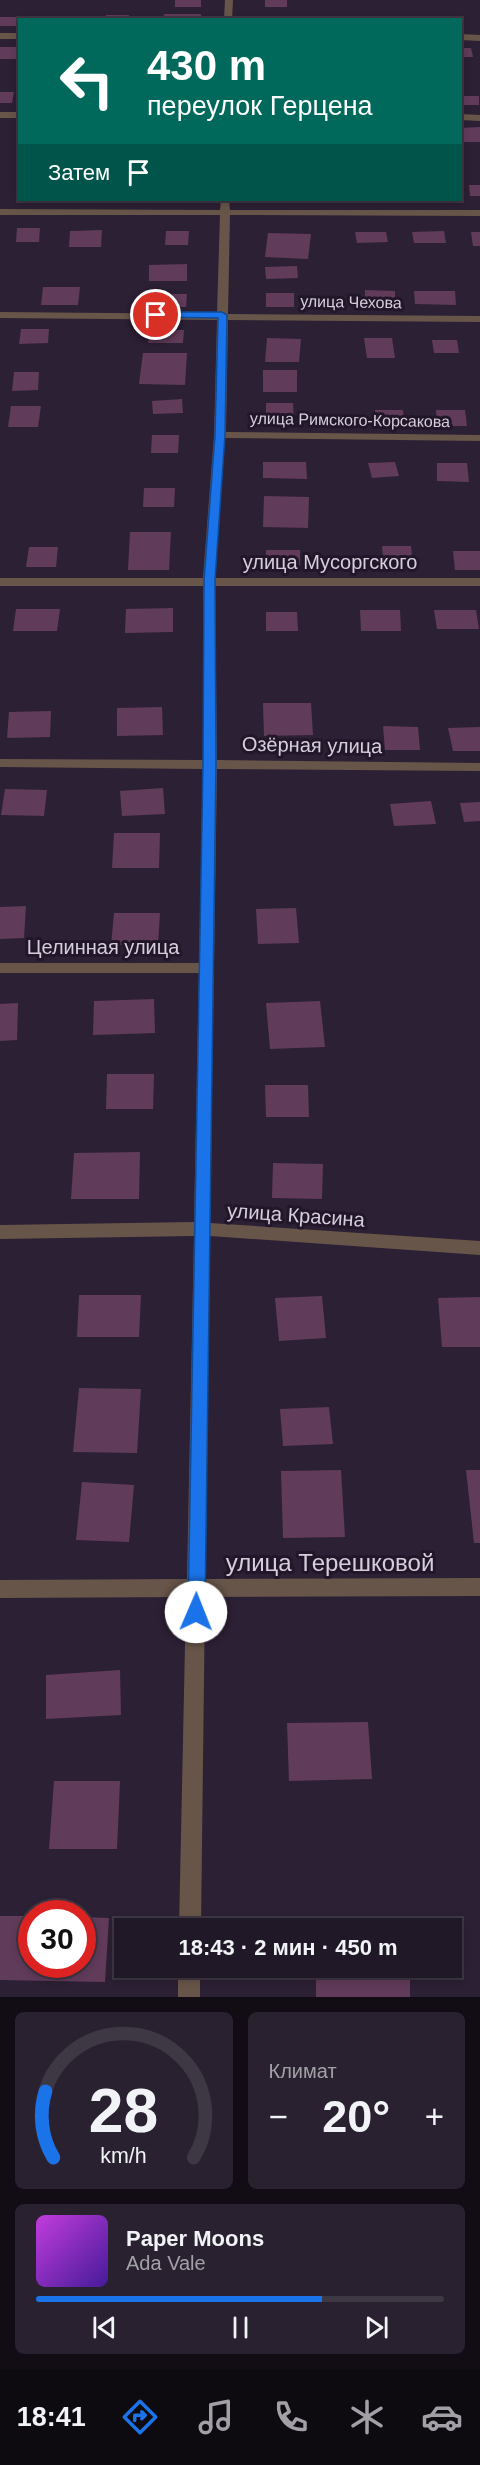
<!DOCTYPE html>
<html lang="ru">
<meta charset="utf-8">
<style>
body{margin:0;font-family:Helvetica,sans-serif;background:#29212f;color:#f1f3f6;height:100vh;display:flex;flex-direction:column;font-size:22px;white-space:nowrap}
*{box-sizing:border-box;margin:0}
p{font-size:20px;color:#a2a0a7}
.icon{flex:none;width:33px;height:33px;fill:none;stroke:currentColor;stroke-width:2;stroke-linecap:round;stroke-linejoin:round}
.map{position:relative;height:1997px;overflow:hidden}
.drawer{display:flex;flex-direction:column;gap:15px;padding:15px;background:#120d15;flex:1}
.drawer>*{flex:none}
.top-card{position:absolute;left:18px;top:18px;width:444px;height:183px;border-radius:0px;box-shadow:0 3px 9px #0003,0 0 0 2px #3e3744;background:#00695c;color:#fff;overflow:hidden}
.speed{position:absolute;left:18px;top:1900px;display:flex;gap:12px;font-size:30px;font-weight:700;text-align:center}
.speed>*{display:grid;place-content:center;width:78px;height:78px;border-radius:50%;background:#211827;box-shadow:0 3px 9px #0003,0 0 0 2px #3e3744;line-height:1}
.speed .limit{border:9px solid #d22;background:#fff;color:#111}
.pin{position:absolute;display:grid;place-items:center;width:51px;height:51px;color:#fff;margin:-26px;border:3px solid #fff;border-radius:50%;box-shadow:0 2px 6px #0007}
.me{position:absolute;width:66px;margin:-33px;rotate:1deg;stroke-linejoin:round;filter:drop-shadow(0 0 4px #0008)}
.turn{display:flex;align-items:center;gap:21px;height:126px;padding:0 30px;font-size:27px}
.turn .icon{width:78px;height:78px;stroke-width:2.5}
.turn b{display:block;font-size:42px;line-height:51px}
.then{display:flex;align-items:center;height:57px;padding:0 30px;background:#0003;gap:12px;font-size:22px}
.big{font-size:45px;font-weight:600;line-height:1.1}
.drawer .widget{flex:1;display:flex;flex-direction:column;justify-content:center;gap:9px;min-width:0;padding:0 21px;border-radius:9px;background:#29212f}
.drawer .dial{align-items:center;gap:0}
.dial svg{height:156px;overflow:visible;fill:none;stroke:#3e3744;stroke-width:7;stroke-linecap:round;text-anchor:middle}
.dial text{fill:#f1f3f6;stroke:none}
.song{display:flex;align-items:center;gap:18px}
.cover{width:72px;height:72px;border-radius:9px;background:linear-gradient(135deg,hsl(290 70% 55%),hsl(260 70% 35%))}
.played{height:6px;border-radius:3px;background:linear-gradient(90deg,#1a73e8 70%,#3e3744 70%)}
.keys{display:flex;justify-content:space-around;direction:ltr}
.heat{display:flex;justify-content:space-between;align-items:center;font-size:33px;direction:ltr}
.drawer .tiles{flex:1;display:grid;gap:15px;grid-template-columns:1fr 1fr}
.widget:last-child{grid-column:span 2}
.trip{position:absolute;left:114px;top:1918px;width:348px;height:60px;border-radius:0px;background:#211827;box-shadow:0 3px 9px #0003,0 0 0 2px #3e3744;font-weight:600;line-height:60px;text-align:center}
.tab-bar{display:flex;height:96px;justify-content:space-around;align-items:center;background:#0d0a10;color:#a2a0a7}
.tab-bar .icon{width:42px;height:42px}
.tab-bar .active{color:#1a73e8}
.tab-bar b{font-size:27px;color:#f1f3f6}
.map>svg:first-child{display:block}
.building{fill:#613b5a}
.lines{fill:none;stroke-linecap:round;stroke-linejoin:round}
.minor{fill:#685549;fill-rule:evenodd}
.route{fill:#1a73e8;stroke:#114b97;stroke-width:1.5}
.labels{text-anchor:middle;dominant-baseline:central;stroke-width:6;stroke-linejoin:round;paint-order:stroke}
.far-street-label{font-size:16px;fill:#d5cedb;stroke:#22172a}
.street-label{font-size:20px;fill:#d5cedb;stroke:#22172a}
.near-street-label{font-size:24px;fill:#d5cedb;stroke:#22172a}
</style>
<div class="map">
<svg width="480" height="1997" viewBox="0 0 480 1997">
<rect width="100%" height="100%" fill="#2c2034"/>
<g class="building">
<rect x="175" y="0" width="26" height="7"/>
<rect x="265" y="0" width="22" height="7"/>
<polygon points="164,14 201,14 201,20 163,20"/>
<polygon points="106,15 129,15 128,20 105,20"/>
<rect x="435" y="16" width="26" height="4"/>
<rect x="0" y="17" width="20" height="9"/>
<rect x="0" y="47" width="20" height="12"/>
<polygon points="460,48 471,48 473,57 460,57"/>
<polygon points="0,92 14,92 12,103 0,103"/>
<rect x="460" y="96" width="19" height="9"/>
<polygon points="480,127 480,142 460,142 460,128"/>
<polygon points="469,185 480,185 480,196 470,196"/>
<polygon points="17,228 40,228 39,242 16,242"/>
<polygon points="102,230 101,247 69,247 70,231"/>
<polygon points="166,231 189,231 188,245 165,245"/>
<polygon points="444,231 446,243 414,243 412,232"/>
<polygon points="355,232 386,232 388,242 357,243"/>
<polygon points="471,232 480,232 480,246 473,246"/>
<polygon points="268,233 311,234 308,259 265,257"/>
<polygon points="187,264 187,281 149,281 149,265"/>
<polygon points="297,266 298,278 266,279 265,267"/>
<polygon points="43,287 80,287 78,305 41,305"/>
<polygon points="365,290 395,291 395,307 365,307"/>
<polygon points="414,291 455,291 456,305 415,304"/>
<rect x="266" y="293" width="28" height="14"/>
<polygon points="158,294 187,294 186,307 156,307"/>
<polygon points="21,329 49,329 48,343 19,344"/>
<polygon points="149,330 184,330 183,343 148,343"/>
<polygon points="267,338 301,339 299,362 265,362"/>
<polygon points="364,338 392,338 395,358 367,358"/>
<polygon points="432,340 457,340 459,353 434,353"/>
<polygon points="143,353 187,353 185,385 139,384"/>
<rect x="263" y="370" width="34" height="22"/>
<polygon points="14,372 39,372 38,390 12,391"/>
<polygon points="182,399 183,413 153,414 152,401"/>
<polygon points="266,403 293,403 294,424 266,424"/>
<polygon points="11,406 41,406 38,427 8,427"/>
<polygon points="375,410 403,410 405,426 376,426"/>
<polygon points="436,410 465,410 467,426 437,426"/>
<polygon points="152,435 179,435 178,453 151,453"/>
<polygon points="263,462 306,462 307,479 263,478"/>
<polygon points="395,462 399,476 372,478 368,463"/>
<polygon points="437,463 467,463 469,482 437,481"/>
<polygon points="144,488 175,488 174,507 143,507"/>
<polygon points="264,496 309,497 308,528 263,527"/>
<polygon points="130,532 171,532 169,570 128,570"/>
<polygon points="382,546 411,546 413,568 384,568"/>
<polygon points="29,547 58,547 56,567 26,567"/>
<rect x="266" y="550" width="34" height="19"/>
<polygon points="453,551 480,551 480,570 455,570"/>
<polygon points="173,608 173,632 125,633 126,609"/>
<polygon points="16,609 60,609 57,631 13,631"/>
<polygon points="360,610 400,610 401,631 361,631"/>
<polygon points="434,610 476,610 479,629 437,629"/>
<polygon points="266,612 297,612 298,631 266,631"/>
<polygon points="263,703 311,703 313,735 264,736"/>
<polygon points="162,707 163,735 117,736 117,708"/>
<polygon points="51,711 50,737 7,738 9,712"/>
<polygon points="383,726 418,727 420,750 385,750"/>
<polygon points="480,727 480,751 453,751 448,728"/>
<polygon points="163,788 165,814 122,816 120,791"/>
<polygon points="5,789 47,790 44,816 1,815"/>
<polygon points="431,801 436,824 394,826 390,804"/>
<polygon points="480,802 480,821 464,822 460,803"/>
<polygon points="114,833 160,833 159,868 112,868"/>
<polygon points="26,906 24,938 0,939 0,907"/>
<polygon points="296,908 299,943 258,944 256,909"/>
<polygon points="114,913 160,913 158,945 111,945"/>
<polygon points="154,999 155,1033 93,1035 94,1001"/>
<polygon points="320,1001 325,1047 270,1049 266,1003"/>
<polygon points="18,1003 17,1040 0,1041 0,1004"/>
<polygon points="107,1074 154,1074 153,1109 106,1109"/>
<polygon points="265,1085 308,1085 309,1117 266,1117"/>
<polygon points="140,1152 139,1199 71,1199 74,1153"/>
<polygon points="273,1163 323,1164 322,1199 272,1198"/>
<polygon points="79,1295 141,1295 139,1337 77,1337"/>
<polygon points="322,1296 326,1338 279,1341 275,1298"/>
<polygon points="480,1297 480,1347 442,1347 438,1298"/>
<polygon points="79,1388 141,1389 137,1453 73,1452"/>
<polygon points="329,1407 333,1444 283,1446 280,1409"/>
<polygon points="341,1470 345,1537 283,1538 281,1471"/>
<polygon points="466,1470 480,1470 480,1543 474,1543"/>
<polygon points="82,1482 134,1485 129,1542 76,1540"/>
<polygon points="120,1670 121,1715 46,1719 46,1675"/>
<polygon points="368,1722 372,1779 289,1781 287,1723"/>
<polygon points="54,1781 120,1781 117,1849 49,1849"/>
<polygon points="0,1916 32,1916 32,1965 82,1965 82,1917 109,1918 105,1982 0,1980"/>
<polygon points="316,1973 410,1976 410,1997 316,1997"/>
</g>
<g class="lines">
<g class="minor">
<polygon points="225,0 233,0 232,20 224,20"/>
<rect x="0" y="33" width="20" height="6"/>
<polygon points="460,34 480,35 480,41 460,40"/>
<rect x="0" y="112" width="20" height="6"/>
<polygon points="460,114 480,115 480,121 460,120"/>
<polygon points="221,200 229,200 230,210 480,210 480,216 230,215 228,314 480,316 480,322 228,320 226,432 480,435 480,441 225,438 215,578 480,578 480,586 215,586 217,760 480,763 480,771 217,769 210,1223 480,1241 480,1255 210,1236 205,1579 480,1578 480,1596 205,1597 201,1929 179,1929 186,1597 0,1598 0,1580 187,1579 194,1236 0,1239 0,1225 194,1222 199,973 0,973 0,963 199,963 203,769 0,767 0,759 203,760 203,586 0,586 0,578 203,578 214,435 217,320 0,318 0,312 217,314 220,215 0,215 0,209 220,210"/>
<rect x="178" y="1968" width="22" height="29"/>
</g>
</g>
<polygon class="route" points="156,312 222,312 227,315 225,435 215,580 216,763 205,1612 203,1617 196,1620 190,1617 188,1612 203,763 204,580 215,435 218,318 152,317 152,313"/>
<g class="labels">
<g class="far-street-label">
<text transform="translate(351 302) rotate(1)">улица Чехова</text>
<text transform="translate(350 420) rotate(1)">улица Римского-Корсакова</text>
</g>
<g class="street-label">
<text x="330" y="562">улица Мусоргского</text>
<text transform="translate(312 745) rotate(1)">Озёрная улица</text>
<text x="103" y="947">Целинная улица</text>
<text transform="translate(296 1215) rotate(4)">улица Красина</text>
</g>
<g class="near-street-label">
<text x="330" y="1562">улица Терешковой</text>
</g>
</g>
</svg>
<div class="speed"><div class="limit">30</div></div>
<div class="pin" style="left:156px;top:315px;background:#d93025"><svg class="icon" aria-label="arrive" viewBox="0 0 24 24"><path d="M6 21V4h12l-3 4 3 4H6"/></svg></div>
<svg class="me" style="left:196px;top:1612px" viewBox="-20 -20 40 40"><circle r="19" fill="#fff"/><path d="M0-13L10 11 0 6-10 11z" fill="#1a73e8"/></svg>
<div class="trip">18:43 · 2 мин · 450 m</div>
<div class="top-card">
<div class="turn"><svg class="icon" aria-label="left" viewBox="0 0 24 24"><path d="M17 20v-9H6M10 6l-5 5 5 5"/></svg><div><b>430 m</b>переулок Герцена</div></div>
<div class="then">Затем<svg class="icon" aria-label="arrive" viewBox="0 0 24 24"><path d="M6 21V4h12l-3 4 3 4H6"/></svg></div>
</div>
</div>
<section class="drawer">
<div class="tiles">
<div class="widget dial"><svg viewBox="0 0 100 80">
<path d="M14 69A42 42 0 1 1 86 69"/>
<path d="M14 69A42 42 0 0 1 10 35" stroke="#1a73e8"/>
<text x="50" y="56" font-size="32" font-weight="700">28</text>
<text x="50" y="72" font-size="11">km/h</text>
</svg></div>
<div class="widget"><p>Климат</p>
<div class="heat"><a>−</a><b class="big">20°</b><a>+</a></div>
</div>
<div class="widget">
<div class="song"><i class="cover"></i><div><b>Paper Moons</b><p>Ada Vale</p></div></div>
<div class="played"></div>
<div class="keys"><svg class="icon" aria-label="previous" viewBox="0 0 24 24"><path d="M18 5L8 12l10 7zM5 5v14"/></svg><svg class="icon" aria-label="pause" viewBox="0 0 24 24"><path d="M8 5v14M16 5v14"/></svg><svg class="icon" aria-label="next" viewBox="0 0 24 24"><path d="M6 5l10 7-10 7zM19 5v14"/></svg></div>
</div>
</div>
</section>
<nav class="tab-bar">
<b>18:41</b>
<svg class="icon active" aria-label="directions" viewBox="0 0 24 24"><path d="M12 3l9 9-9 9-9-9zM9 14v-3h6M13 9l2 2-2 2"/></svg>
<svg class="icon" aria-label="music" viewBox="0 0 24 24"><path d="M9 18V5l10-2v13"/><circle cx="6" cy="18" r="3"/><circle cx="16" cy="16" r="3"/></svg>
<svg class="icon" aria-label="phone" viewBox="0 0 24 24"><path d="M5 4h4l2 5-3 2q2 4 5 5l2-3 5 2v4C11 20 4 13 5 4z"/></svg>
<svg class="icon" aria-label="climate" viewBox="0 0 24 24"><path d="M12 3v18M4 7l16 10M4 17L20 7"/></svg>
<svg class="icon" aria-label="car" viewBox="0 0 24 24"><path d="M5 17H2v-5l4-1 3-4h7l3 4 3 1v5h-3M9 17h6M6 11h13"/><circle cx="7" cy="17" r="2"/><circle cx="17" cy="17" r="2"/></svg>
</nav>
